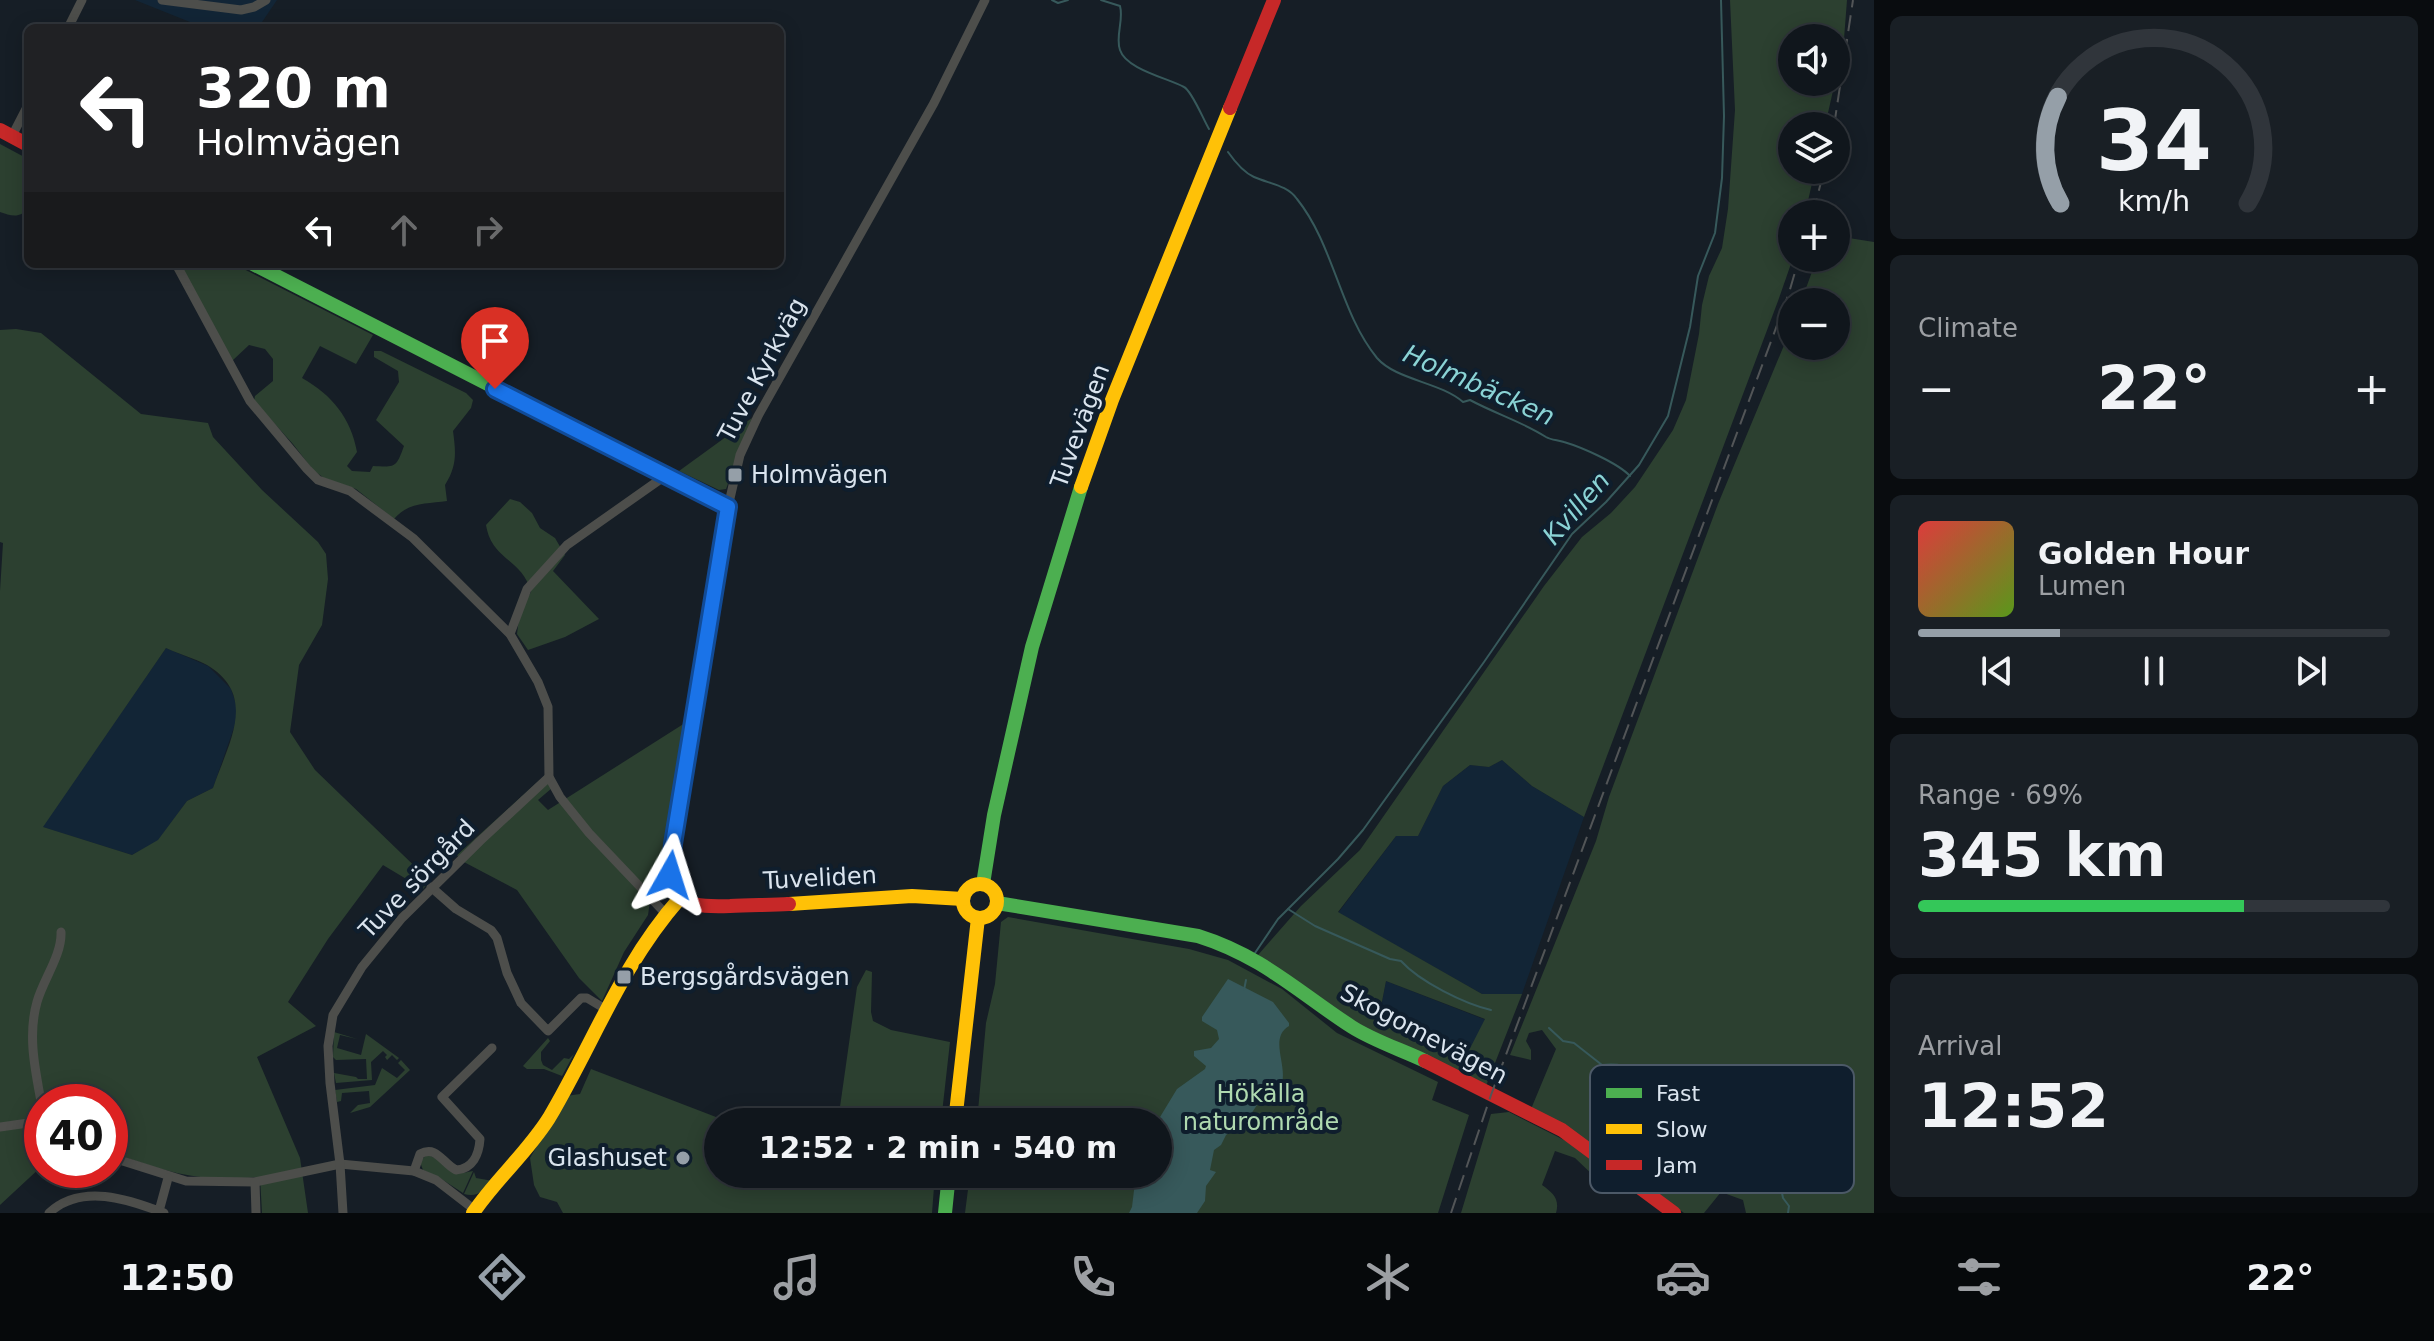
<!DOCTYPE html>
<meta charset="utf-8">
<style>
body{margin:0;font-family:"DejaVu Sans",sans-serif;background:#191f25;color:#f1f3f6;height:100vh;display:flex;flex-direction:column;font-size:30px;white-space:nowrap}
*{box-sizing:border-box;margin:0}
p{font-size:26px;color:#9c9fa3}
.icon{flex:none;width:44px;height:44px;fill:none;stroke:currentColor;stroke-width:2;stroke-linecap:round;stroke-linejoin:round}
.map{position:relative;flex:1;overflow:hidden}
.drawer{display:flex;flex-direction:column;gap:16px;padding:16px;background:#090c0f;width:560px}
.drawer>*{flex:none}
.hud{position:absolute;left:24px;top:24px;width:760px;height:244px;border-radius:12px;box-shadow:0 4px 20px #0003,0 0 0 2px #30353b;background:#202124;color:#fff;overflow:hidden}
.buttons{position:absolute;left:1778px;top:24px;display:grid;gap:16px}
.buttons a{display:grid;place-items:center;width:72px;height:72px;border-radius:50%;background:#10161c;box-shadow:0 4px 20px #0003,0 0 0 2px #30353b;font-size:40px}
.speed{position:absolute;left:24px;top:1084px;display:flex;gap:16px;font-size:40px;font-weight:700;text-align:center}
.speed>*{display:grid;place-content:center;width:104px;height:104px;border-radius:50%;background:#10161c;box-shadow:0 4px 20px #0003,0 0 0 2px #30353b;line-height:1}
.speed .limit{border:12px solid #d22;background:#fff;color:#111}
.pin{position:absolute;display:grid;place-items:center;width:68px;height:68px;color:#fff;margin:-82px -34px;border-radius:50% 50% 50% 0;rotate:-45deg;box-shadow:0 0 8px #0007}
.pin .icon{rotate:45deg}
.me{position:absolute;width:88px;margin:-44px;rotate:6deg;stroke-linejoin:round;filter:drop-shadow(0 0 6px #0008)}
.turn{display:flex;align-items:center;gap:28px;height:168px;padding:0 40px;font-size:36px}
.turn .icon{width:104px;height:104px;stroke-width:2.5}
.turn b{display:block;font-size:56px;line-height:68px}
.lanes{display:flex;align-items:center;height:76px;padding:0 40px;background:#0003;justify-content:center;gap:40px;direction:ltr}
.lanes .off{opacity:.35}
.big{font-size:60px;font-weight:600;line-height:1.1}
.drawer .widget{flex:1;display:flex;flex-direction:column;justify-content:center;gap:12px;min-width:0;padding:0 28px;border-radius:12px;background:#191f25}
.drawer .dial{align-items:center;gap:0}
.dial svg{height:208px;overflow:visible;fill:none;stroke:#30353b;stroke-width:7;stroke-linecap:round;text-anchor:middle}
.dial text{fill:#f1f3f6;stroke:none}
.song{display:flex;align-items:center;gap:24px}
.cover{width:96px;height:96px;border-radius:12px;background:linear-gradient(135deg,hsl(0 70% 55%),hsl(90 70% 35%))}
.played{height:8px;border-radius:4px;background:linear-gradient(90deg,#959fa8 30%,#30353b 30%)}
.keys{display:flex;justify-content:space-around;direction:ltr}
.heat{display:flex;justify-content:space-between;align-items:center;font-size:44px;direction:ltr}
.charge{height:12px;border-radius:6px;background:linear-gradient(90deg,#34c759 69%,#30353b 0)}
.trip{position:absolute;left:704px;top:1108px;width:468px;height:80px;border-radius:40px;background:#10161c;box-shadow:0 4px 20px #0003,0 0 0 2px #30353b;font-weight:600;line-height:80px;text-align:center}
.tab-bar{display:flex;height:128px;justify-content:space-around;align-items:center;background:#06090b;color:#9c9fa3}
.tab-bar .icon{width:56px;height:56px}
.tab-bar .selected{color:#959fa8}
.tab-bar b{font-size:36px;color:#f1f3f6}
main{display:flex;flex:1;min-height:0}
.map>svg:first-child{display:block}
.built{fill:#122536}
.green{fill:#2c4030;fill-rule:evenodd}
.water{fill:#37595b}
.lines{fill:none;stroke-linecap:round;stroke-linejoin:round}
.stream{stroke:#37595b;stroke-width:2}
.street{stroke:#4d4e4b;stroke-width:9}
.fast{stroke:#4caf50;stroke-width:14}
.slow{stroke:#ffc107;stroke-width:14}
.jam{stroke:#c62828;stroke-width:14}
.rail{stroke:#525557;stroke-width:2;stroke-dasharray:16 8;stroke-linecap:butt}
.route-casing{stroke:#114b97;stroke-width:20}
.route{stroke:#1a73e8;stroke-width:14}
.poi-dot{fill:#959fa8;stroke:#0f1e2d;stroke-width:3}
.labels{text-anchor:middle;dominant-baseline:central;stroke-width:8;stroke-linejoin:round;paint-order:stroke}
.street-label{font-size:24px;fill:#dae4ee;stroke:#0f1e2d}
.poi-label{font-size:24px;fill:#dae4ee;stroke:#0f1e2d;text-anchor:start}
.park-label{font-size:24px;fill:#afd9af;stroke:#0f1e2d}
.water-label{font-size:26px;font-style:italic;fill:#8ad3d5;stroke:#0f1e2d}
.key{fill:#0f1e2d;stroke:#4c5967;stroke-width:2}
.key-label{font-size:22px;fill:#dae4ee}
</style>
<main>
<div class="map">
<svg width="1874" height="1213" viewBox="0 0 1874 1213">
<rect width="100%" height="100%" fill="#161e26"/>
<g class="built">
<polygon points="135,0 277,0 258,28 205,28"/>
<polygon points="166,648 208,666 231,689 239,713 213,788 187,801 158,841 132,855 42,827"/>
<polygon points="1502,760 1532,786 1584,817 1522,994 1482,994 1338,913 1396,836 1418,836 1443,786 1470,765 1489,767"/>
<polygon points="1386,981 1486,1020 1463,1063 1378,1022"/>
</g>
<g class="green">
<path d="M1730,0H1847L1844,39L1836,77V38H1792V82H1835L1825,126H1792V170H1815L1805,214H1792L1793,258L1778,301L1584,817L1532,786L1502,760L1489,767L1470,765L1443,786L1418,836H1396L1338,912L1482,994H1522L1486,1086L1350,1021L1258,955L1301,906L1360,850L1544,586L1582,537L1611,513L1635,487L1673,430L1686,400L1699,334L1702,305L1709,276L1722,248L1728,209L1735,110ZM1386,981L1485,1019L1463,1062L1378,1022Z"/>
<path d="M0,144L28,159V207C21,219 11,216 0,212Z"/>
<polygon points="1836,236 1874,242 1874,1213 1746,1213 1743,1200 1721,1192 1704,1213 1684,1213 1606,1155 1531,1109 1556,1049 1542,1030 1529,1033 1526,1041 1531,1050 1531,1060 1510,1055 1596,841 1609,797 1718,504 1792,326 1792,346 1836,346 1836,302 1801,302 1817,258 1836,258"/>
<path d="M179,264H234L373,335L356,364L320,346L302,378C332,395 351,418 357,452L347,466L352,471L370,472L373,466C396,467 396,468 404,446L376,420L399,382L398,371L374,357V351H381L466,393L473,400L471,408L453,431C456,453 457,466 445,485L447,501C427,504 408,502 394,519L356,489L324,478L313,470L293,444L254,401L255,396L273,381V359L265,349L249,345L232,361Z"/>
<path d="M16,329L41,333L141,414L208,423L213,437L262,490L318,542L326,554L328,579L322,625L299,665L290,732L315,770L430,881L423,889L383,865L328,939L288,1002L316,1026L257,1057L300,1158L308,1213H262L260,1177C196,1182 169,1173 110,1152V1102H42V1166L0,1205V591L3,543L0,542V330ZM166,648C179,654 194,658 207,665C259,696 228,744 213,788L187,801L158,840L132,855L43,827Z"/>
<polygon points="752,418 726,489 719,490 679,471"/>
<path d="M510,499L520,502L532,513L540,528L555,538L565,555L553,571L599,619L565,637L528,650L517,634L520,610L531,592C522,558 492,561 486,525Z"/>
<polygon points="685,723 689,723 668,888 670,896 665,899 650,901 648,915 624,952 602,1001 579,978 517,890 462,861 457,855 543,777 552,788 538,800 548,810"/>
<polygon points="1008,917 1189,949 1228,960 1282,989 1337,1033 1438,1082 1432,1100 1469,1115 1438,1213 965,1213 970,1174 1158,1174 1158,1122 977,1122 986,1023 995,984 1001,922"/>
<polygon points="866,970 872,972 871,1012 873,1021 891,1030 950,1042 941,1122 845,1122 839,1114 857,987"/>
<polygon points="334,1032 357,1039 340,1035 337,1048 361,1055 366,1034 399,1058 397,1060 392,1055 387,1060 385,1057 387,1055 383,1051 371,1062 372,1080 336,1083 334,1073 356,1077 358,1079 367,1079 366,1059 336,1060 333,1057"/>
<polygon points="548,1038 550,1041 541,1052 541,1060 543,1065 552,1070 564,1058 569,1059 574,1054 562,1076 544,1069 527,1069 523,1066"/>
<polygon points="401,1060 410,1070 370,1107 350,1113 358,1105 370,1103 369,1091 342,1093 341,1101 337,1102 335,1090 375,1085 382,1068 397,1078 405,1070 398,1063"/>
<polygon points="591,1069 729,1122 718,1122 718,1174 935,1174 932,1213 563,1213 557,1202 540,1197 534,1185 530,1158 566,1096 580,1094"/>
<path d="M1509,1112L1566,1141L1605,1169L1604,1178L1597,1179L1575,1158L1555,1151L1542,1185C1553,1193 1560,1199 1556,1213H1461L1491,1114Z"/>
<polygon points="427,1154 463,1173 473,1171 463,1193 440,1178 423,1170 420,1162"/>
<path d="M474,1172L476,1178L493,1181C483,1190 478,1198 464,1194Z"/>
</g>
<path class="water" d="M1228,979L1273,1002L1289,1023V1026C1269,1038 1287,1063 1282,1083L1263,1096L1247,1120L1226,1135L1221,1145L1214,1150L1210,1170L1216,1172L1206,1186L1205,1201L1197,1213H1129L1132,1207L1136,1174H1158L1157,1122L1177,1089L1205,1069L1206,1066L1194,1056V1051L1211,1048L1219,1039L1217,1030L1202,1021V1017Z"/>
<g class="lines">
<g class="stream">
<polyline points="1052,0 1058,3 1068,0"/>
<path d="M1101,0L1120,6C1124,21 1115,36 1120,50C1126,69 1167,78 1184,87C1192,91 1203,119 1209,129"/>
<path d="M1228,152C1235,162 1243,172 1254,177C1270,184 1287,185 1297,199C1334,245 1340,313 1377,358C1396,380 1440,382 1463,402L1470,400C1496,414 1523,422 1546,437C1551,440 1558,440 1564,442C1581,447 1618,463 1630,476"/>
<path d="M1288,909L1315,926L1390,959L1401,961C1420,982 1465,1004 1491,1010"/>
<polyline points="1255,953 1278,919 1338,859 1363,830 1484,662 1572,534 1606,502 1639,465 1668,416 1690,327 1698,276 1715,233 1722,178 1724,116 1721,0"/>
<polyline points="1244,990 1246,980"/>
<path d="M1549,1028L1563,1041L1574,1043L1602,1065C1631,1062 1638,1071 1652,1095L1665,1099L1679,1112L1684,1125L1710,1152L1723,1155L1735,1146L1761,1160L1770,1169H1778L1781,1173V1188L1783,1198L1789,1206L1788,1213"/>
</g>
<g class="street">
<polyline points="162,0 241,10 254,7 266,0"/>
<polyline points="68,28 82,0"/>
<polyline points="12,136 28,105"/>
<polyline points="176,264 250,401 307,469 318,480 350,491 413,538 510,634 538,682 548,707 549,777 560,797 589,833 665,913"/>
<polyline points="728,507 740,455 758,416 934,103 985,0"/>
<polyline points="510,634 527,589 567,545 665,476"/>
<polyline points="431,887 456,909 491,930 497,938 507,973 521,1003 548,1031 581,998 587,998 607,1010"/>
<path d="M42,1107C36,1073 27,1037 37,1002C43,980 62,955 61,932"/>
<polyline points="0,1127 42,1121"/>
<polyline points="110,1157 186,1181 255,1182 340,1164 414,1171 436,1180 475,1210"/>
<path d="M414,1171L420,1154C437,1145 442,1163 456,1170C473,1169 479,1154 480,1139L442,1097L492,1048"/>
<polyline points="255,1182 256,1213"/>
<polyline points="159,1211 168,1178"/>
<path d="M49,1213C81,1183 128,1199 164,1213"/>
<polyline points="343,1213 340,1164 330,1083 328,1046 333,1015 362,967 402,918 480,841 549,777"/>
</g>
<g class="fast">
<polyline points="253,264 728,507 709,624"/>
<polyline points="983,884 994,815 1032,647 1081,487"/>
<path d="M997,903L1198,936C1262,956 1298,992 1352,1027C1374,1041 1402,1050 1425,1061"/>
<polyline points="945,1213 949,1174"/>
</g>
<g class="slow">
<polyline points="1081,487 1112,400 1230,108"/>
<circle cx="980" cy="901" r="17"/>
<polyline points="789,904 912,896 963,899"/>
<polyline points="955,1122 978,918"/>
<path d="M473,1213C496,1179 527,1153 549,1118C594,1042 621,965 680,898"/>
</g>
<g class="jam">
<polyline points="1230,108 1274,0"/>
<polyline points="0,130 28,145"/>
<path d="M709,624L670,861C670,906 693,907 730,906C750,905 770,905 789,904"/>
<polyline points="1425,1061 1562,1130 1674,1213"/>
</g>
<g class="rail">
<polyline points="1834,126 1853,0"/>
<polyline points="1813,214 1824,170"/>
<polyline points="1451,1213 1491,1095 1789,293 1799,258"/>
</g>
</g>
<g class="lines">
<defs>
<polyline id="route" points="495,389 728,507 673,844 670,875"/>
</defs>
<use href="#route" class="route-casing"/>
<use href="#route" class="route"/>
</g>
<g class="poi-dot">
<rect x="727" y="467" width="16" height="16" rx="4"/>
<rect x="616" y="969" width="16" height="16" rx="4"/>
<circle cx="683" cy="1158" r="8"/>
</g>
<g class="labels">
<g class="street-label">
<text transform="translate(762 370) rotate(-62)">Tuve Kyrkväg</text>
<text transform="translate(1080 426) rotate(-70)">Tuvevägen</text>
<text transform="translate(820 878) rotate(-3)">Tuveliden</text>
<text transform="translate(417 879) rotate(-46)">Tuve sörgård</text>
<text transform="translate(1424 1034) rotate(28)">Skogomevägen</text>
</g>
<g class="poi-label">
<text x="751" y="475">Holmvägen</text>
<text x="640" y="977">Bergsgårdsvägen</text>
<text x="667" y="1158" text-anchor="end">Glashuset</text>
</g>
<g class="park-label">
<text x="1261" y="1094">Hökälla<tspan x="1261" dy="28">naturområde</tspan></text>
</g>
<g class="water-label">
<text transform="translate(1479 385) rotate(24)">Holmbäcken</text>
<text transform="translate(1576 508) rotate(-49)">Kvillen</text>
</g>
</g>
<rect x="1590" y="1065" width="264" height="128" rx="12" class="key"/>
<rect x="1606" y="1088" width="36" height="10" fill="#4caf50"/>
<rect x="1606" y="1124" width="36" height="10" fill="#ffc107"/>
<rect x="1606" y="1160" width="36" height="10" fill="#c62828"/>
<g class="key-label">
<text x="1656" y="1101">Fast</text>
<text x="1656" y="1137">Slow</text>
<text x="1656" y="1173">Jam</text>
</g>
</svg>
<div class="buttons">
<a><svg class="icon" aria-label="sound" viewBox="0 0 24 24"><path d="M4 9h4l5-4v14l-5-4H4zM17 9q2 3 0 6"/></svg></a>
<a><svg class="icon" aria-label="layers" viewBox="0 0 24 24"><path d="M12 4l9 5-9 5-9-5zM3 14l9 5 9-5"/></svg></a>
<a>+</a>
<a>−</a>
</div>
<div class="speed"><div class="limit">40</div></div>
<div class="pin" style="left:495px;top:389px;background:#d93025"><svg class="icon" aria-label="arrive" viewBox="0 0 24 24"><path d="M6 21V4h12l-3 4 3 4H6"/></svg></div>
<svg class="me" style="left:670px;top:875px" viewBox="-20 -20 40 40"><path d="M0-17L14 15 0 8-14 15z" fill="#1a73e8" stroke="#fff" stroke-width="4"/></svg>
<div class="trip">12:52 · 2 min · 540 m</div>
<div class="hud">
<div class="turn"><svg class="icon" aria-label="left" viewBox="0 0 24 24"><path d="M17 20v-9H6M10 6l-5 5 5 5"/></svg><div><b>320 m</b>Holmvägen</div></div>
<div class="lanes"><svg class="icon" aria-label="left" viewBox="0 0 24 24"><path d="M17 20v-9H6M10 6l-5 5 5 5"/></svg><svg class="icon off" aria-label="ahead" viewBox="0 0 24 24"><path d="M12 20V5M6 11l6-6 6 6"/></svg><svg class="icon off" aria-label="right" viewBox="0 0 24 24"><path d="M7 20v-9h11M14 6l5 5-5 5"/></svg></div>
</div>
</div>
<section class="drawer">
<div class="widget dial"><svg viewBox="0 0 100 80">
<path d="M14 69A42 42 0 1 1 86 69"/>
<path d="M14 69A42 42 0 0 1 13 28" stroke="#959fa8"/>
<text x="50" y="56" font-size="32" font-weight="700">34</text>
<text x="50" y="72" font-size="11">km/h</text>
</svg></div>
<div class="widget"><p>Climate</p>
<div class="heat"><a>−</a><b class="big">22°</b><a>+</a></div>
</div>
<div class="widget">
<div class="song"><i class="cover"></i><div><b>Golden Hour</b><p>Lumen</p></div></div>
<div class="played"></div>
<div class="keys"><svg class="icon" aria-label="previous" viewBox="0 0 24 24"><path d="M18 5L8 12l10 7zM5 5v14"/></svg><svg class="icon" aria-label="pause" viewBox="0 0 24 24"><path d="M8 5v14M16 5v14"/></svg><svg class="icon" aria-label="next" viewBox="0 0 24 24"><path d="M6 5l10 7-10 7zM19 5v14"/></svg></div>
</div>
<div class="widget"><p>Range · 69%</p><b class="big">345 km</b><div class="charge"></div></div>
<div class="widget"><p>Arrival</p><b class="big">12:52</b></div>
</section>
</main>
<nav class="tab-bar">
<b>12:50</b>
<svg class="icon selected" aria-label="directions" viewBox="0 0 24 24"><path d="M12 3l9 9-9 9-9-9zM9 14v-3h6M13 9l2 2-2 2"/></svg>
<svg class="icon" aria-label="music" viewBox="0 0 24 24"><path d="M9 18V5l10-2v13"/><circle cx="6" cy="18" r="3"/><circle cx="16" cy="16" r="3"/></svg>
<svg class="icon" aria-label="phone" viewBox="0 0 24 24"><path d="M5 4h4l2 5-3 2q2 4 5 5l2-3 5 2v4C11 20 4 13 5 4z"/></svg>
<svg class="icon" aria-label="climate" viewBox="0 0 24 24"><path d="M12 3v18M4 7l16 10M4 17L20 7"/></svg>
<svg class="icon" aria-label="car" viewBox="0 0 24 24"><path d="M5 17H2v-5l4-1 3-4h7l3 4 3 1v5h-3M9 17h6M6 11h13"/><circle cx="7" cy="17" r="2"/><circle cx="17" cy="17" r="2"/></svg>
<svg class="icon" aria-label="filters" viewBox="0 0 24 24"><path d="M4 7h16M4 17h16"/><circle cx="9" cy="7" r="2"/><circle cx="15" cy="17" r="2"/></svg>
<b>22°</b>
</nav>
